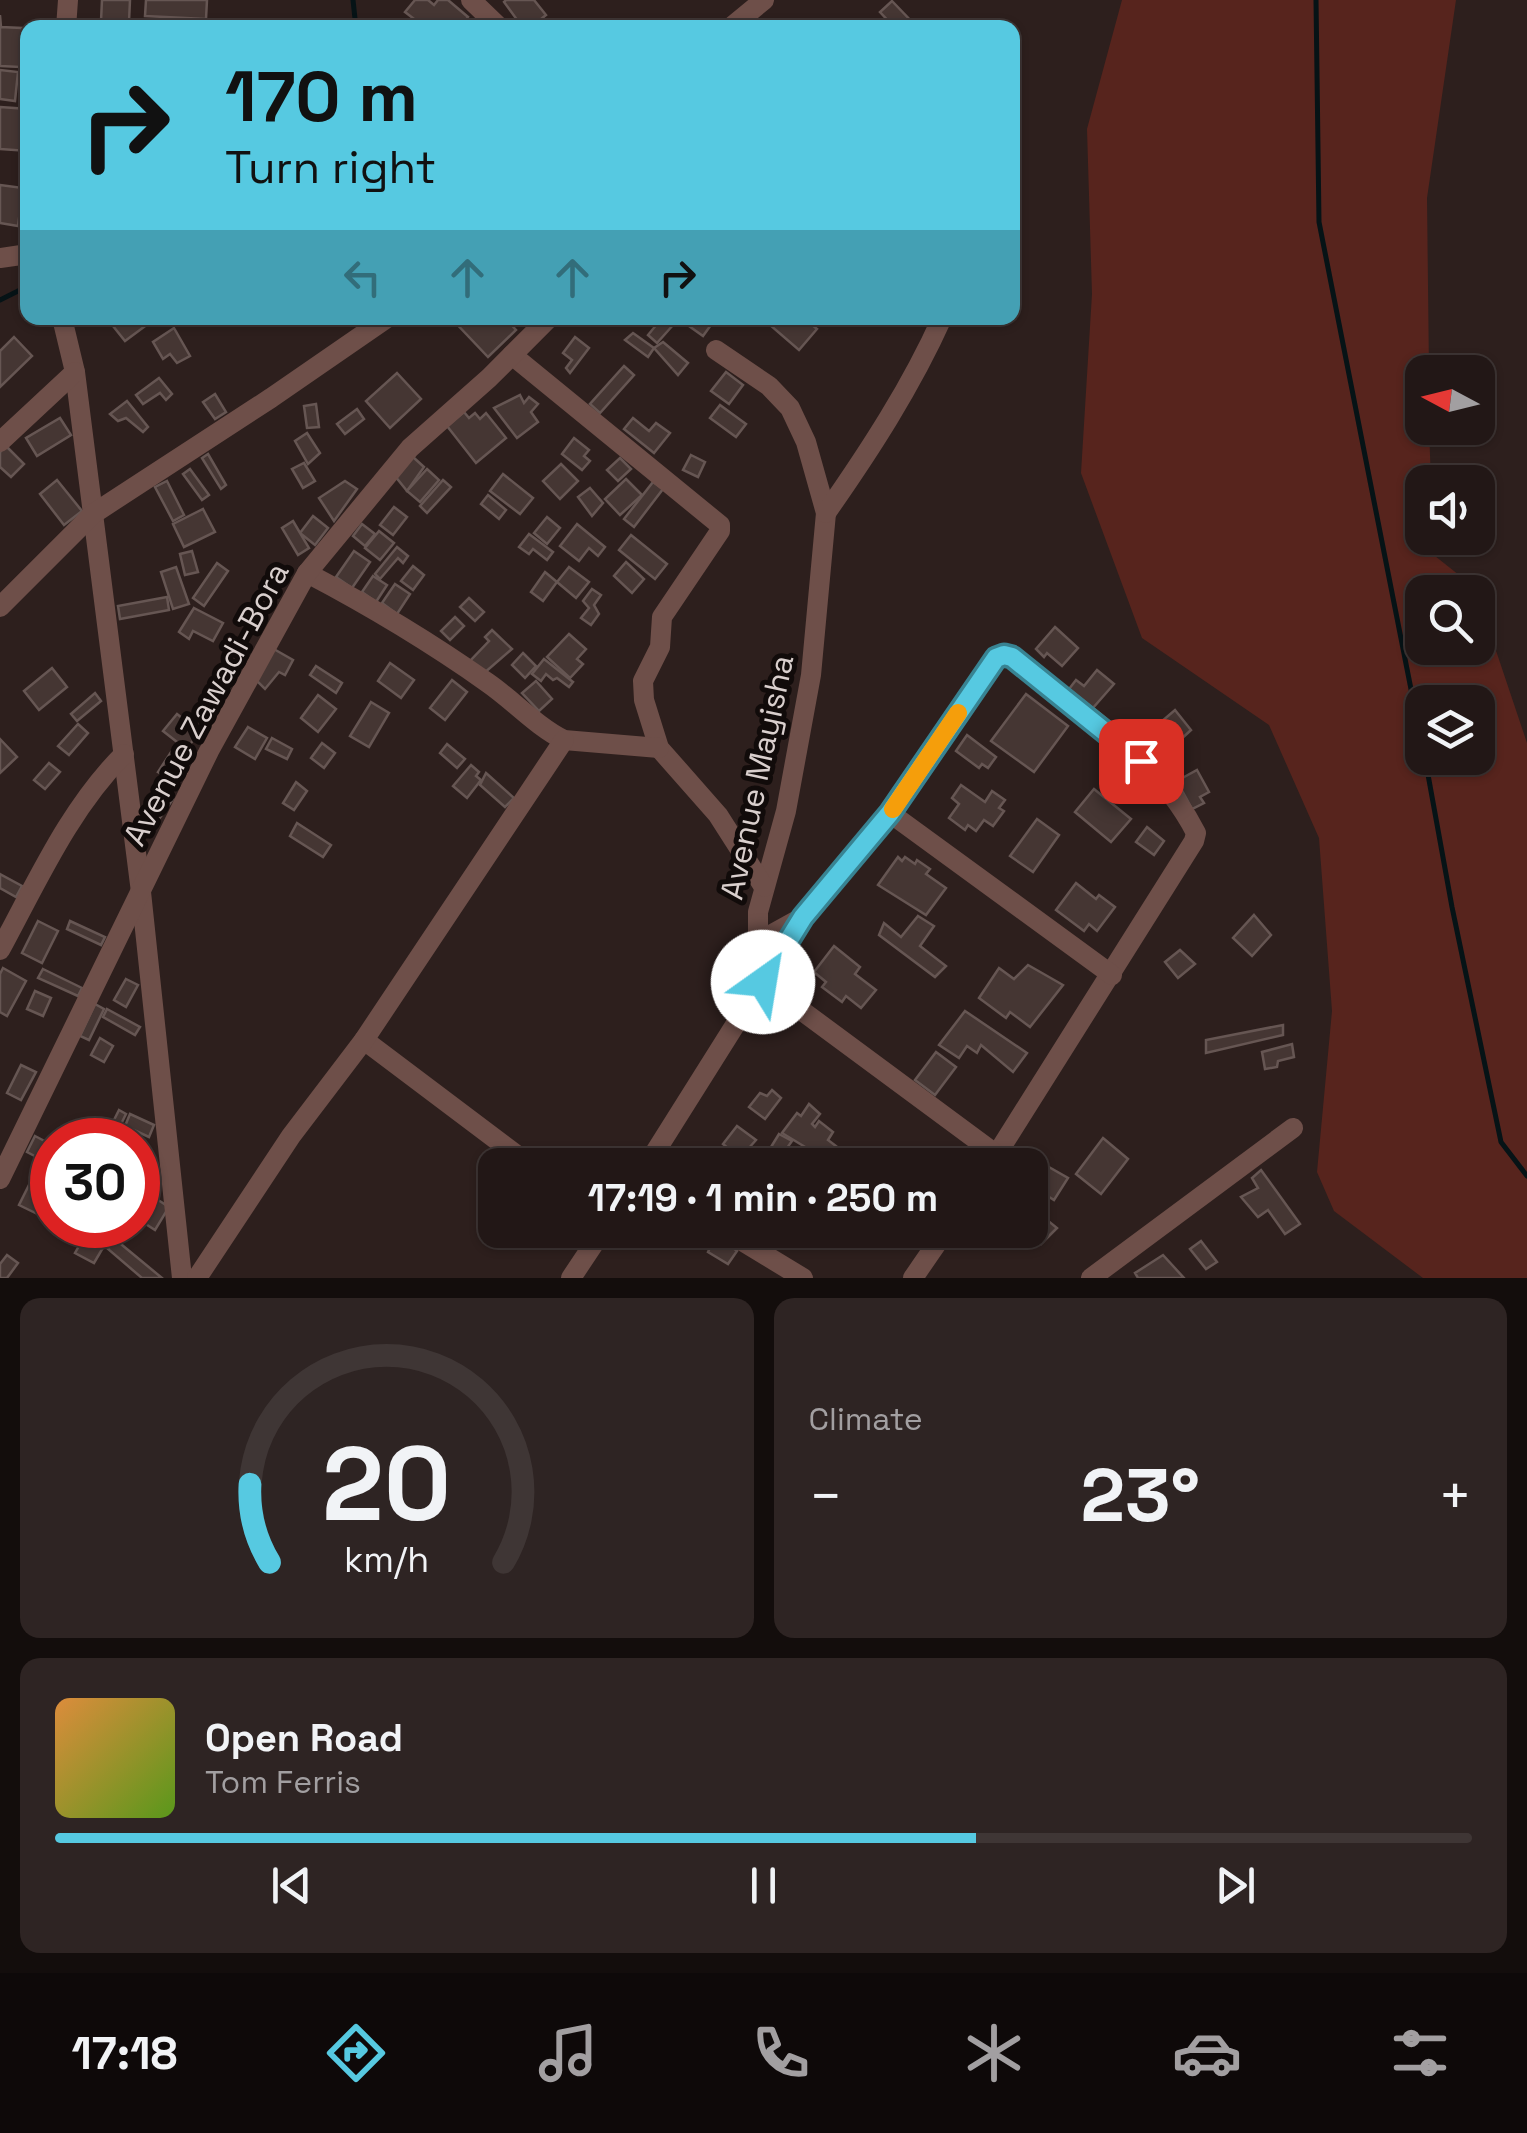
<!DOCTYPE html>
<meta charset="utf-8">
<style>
body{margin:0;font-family:"Space Grotesk",sans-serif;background:#2e2423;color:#f1f3f6;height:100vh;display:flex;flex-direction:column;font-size:38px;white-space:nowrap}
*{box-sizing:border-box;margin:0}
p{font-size:32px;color:#a29fa1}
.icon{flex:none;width:55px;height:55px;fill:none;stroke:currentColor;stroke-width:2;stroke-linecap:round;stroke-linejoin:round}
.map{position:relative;height:1278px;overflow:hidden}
.sheet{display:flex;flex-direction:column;gap:20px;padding:20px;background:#130d0c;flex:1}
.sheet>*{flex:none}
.top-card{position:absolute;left:20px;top:20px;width:1000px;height:305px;border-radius:20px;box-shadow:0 2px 8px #0004,0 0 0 2px #3f3635;background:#56c9e1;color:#111;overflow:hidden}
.needle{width:65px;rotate:277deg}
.tools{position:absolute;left:1405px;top:355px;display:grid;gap:20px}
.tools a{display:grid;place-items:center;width:90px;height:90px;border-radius:20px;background:#221716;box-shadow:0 2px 8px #0004,0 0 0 2px #3f3635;font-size:50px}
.speed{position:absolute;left:30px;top:1118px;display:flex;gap:20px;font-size:50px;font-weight:700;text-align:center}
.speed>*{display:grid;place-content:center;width:130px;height:130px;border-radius:50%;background:#221716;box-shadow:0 2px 8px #0004,0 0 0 2px #3f3635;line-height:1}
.speed .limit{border:15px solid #d22;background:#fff;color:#111}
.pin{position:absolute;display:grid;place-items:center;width:85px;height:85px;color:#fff;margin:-42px;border-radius:20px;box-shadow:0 5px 15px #0006}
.me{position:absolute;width:110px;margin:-55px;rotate:32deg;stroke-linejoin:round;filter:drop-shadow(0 0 8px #0008)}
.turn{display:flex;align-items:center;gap:35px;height:210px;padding:0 40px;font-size:45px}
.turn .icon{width:130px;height:130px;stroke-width:2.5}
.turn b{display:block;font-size:70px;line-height:85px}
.lanes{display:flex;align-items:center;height:95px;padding:0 40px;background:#0003;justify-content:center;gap:50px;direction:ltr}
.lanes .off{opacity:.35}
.big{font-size:75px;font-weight:700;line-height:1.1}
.sheet .tile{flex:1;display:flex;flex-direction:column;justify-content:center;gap:15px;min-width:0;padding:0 35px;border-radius:20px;background:#2e2423}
.sheet .dial{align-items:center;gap:0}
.dial svg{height:260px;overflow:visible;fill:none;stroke:#3f3635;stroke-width:7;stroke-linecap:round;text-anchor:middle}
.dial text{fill:#f1f3f6;stroke:none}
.song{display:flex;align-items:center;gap:30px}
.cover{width:120px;height:120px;border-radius:15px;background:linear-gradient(135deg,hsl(30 70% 55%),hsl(90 70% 35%))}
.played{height:10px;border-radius:5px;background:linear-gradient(90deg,#56c9e1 65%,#3f3635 65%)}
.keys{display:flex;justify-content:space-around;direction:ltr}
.heat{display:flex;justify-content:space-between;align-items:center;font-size:55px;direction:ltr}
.sheet .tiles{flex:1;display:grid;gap:20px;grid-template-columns:1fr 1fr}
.tile:last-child{grid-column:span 2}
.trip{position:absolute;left:478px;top:1148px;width:570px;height:100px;border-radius:20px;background:#221716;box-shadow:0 2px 8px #0004,0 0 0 2px #3f3635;font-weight:700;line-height:100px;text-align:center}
.tab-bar{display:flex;height:160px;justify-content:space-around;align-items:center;background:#0e0909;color:#a29fa1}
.tab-bar .icon{width:70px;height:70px}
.tab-bar .selected{color:#56c9e1}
.tab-bar b{font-size:45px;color:#f1f3f6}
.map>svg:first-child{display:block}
.green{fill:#57241d;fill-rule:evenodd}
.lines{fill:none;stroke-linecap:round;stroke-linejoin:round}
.stream{stroke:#061316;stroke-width:5}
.building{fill:#453633;stroke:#665653;stroke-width:2.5}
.minor{stroke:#6e4f49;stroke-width:20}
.route-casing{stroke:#388392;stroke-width:25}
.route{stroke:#56c9e1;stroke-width:18}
.slow{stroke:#f59e0b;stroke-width:18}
.labels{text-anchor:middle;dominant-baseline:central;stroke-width:10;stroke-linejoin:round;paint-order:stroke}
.street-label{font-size:32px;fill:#d9cfcd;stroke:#110b0a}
</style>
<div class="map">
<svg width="1527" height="1278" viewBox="0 0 1527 1278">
<rect width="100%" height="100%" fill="#2d1f1d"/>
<path class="green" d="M1122,0H1456L1427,198L1429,372H1422V428H1429L1431,482H1422V538H1434L1435,556L1474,587L1476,592H1422V648H1478V597L1527,743V1278H1423L1334,1211L1317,1172L1332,1011L1319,838L1269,725L1142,638L1081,473L1092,294L1087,129ZM1422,702H1478V758H1422Z"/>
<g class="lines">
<g class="stream">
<polyline points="353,0 356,28"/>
<polyline points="1316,0 1319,222 1422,745"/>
<polyline points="0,300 28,286"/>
<polyline points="1425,758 1452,907 1501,1142 1527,1176"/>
</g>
</g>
<g class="building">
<polygon points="102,0 130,0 129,22 101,21"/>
<polygon points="146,0 207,0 206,19 145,16"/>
<polygon points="415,0 428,0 434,5 438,0 448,0 468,17 459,28 413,28 418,22 405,12"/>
<polygon points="506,0 534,0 546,15 530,28 523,28 504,2"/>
<polygon points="892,1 914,24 910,28 895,28 880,12"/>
<polygon points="0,15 1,27 22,28 20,67 0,66"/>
<polygon points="0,70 18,72 15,101 0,99"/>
<polygon points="0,107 28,109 28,151 0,149"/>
<polygon points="0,185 23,188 18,226 0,223"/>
<polygon points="124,318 156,318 125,341 113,326"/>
<polygon points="451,318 505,318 516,330 488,357"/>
<polygon points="662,318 674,324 657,343 648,335"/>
<polygon points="685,318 716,318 703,336 682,321"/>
<polygon points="777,318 804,318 817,329 799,350 770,325"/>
<polygon points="174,328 190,356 177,363 170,354 163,359 153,342"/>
<polygon points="633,333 654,348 648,357 625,340"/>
<polygon points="14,337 32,356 0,387 0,351"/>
<polygon points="575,337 589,348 570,373 566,368 572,360 563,353"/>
<polygon points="663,342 688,363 678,375 654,348"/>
<polygon points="624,366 634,375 600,413 590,404"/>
<polygon points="726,372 743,385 729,404 711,391"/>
<polygon points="397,373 421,399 390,428 366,401"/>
<polygon points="159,378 172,394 166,400 160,393 143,404 136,395"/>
<polygon points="215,394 226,412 215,419 203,402"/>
<polygon points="520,395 524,403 529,397 538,404 531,412 538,422 517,438 494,408"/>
<polygon points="127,401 148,427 143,432 126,418 118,421 110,414"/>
<polygon points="316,404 319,427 307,428 304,406"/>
<polygon points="720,405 746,424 736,437 710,418"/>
<polygon points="357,409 364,419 345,434 337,424"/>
<polygon points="464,412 469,418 475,413 480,419 486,413 506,438 476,463 447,426"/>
<polygon points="60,418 71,435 37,456 26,438"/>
<polygon points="633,418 649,431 656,423 670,433 654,453 624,429"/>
<polygon points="307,433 320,453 308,464 295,441"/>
<polygon points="574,438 589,450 584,456 590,461 582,470 562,454"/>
<polygon points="6,446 24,464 11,477 0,467 0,452"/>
<polygon points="208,454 226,485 221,489 202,458"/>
<polygon points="691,455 705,462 698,477 683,470"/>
<polygon points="413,457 424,467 407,491 395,476"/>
<polygon points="620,458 631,469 618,481 607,470"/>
<polygon points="304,463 315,481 303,488 292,469"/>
<polygon points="561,464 578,481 560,499 543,481"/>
<polygon points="190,469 209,495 202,500 183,474"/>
<polygon points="427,469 439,480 420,502 407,491"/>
<polygon points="503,474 533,498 520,514 490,491"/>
<polygon points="626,479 642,495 620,515 605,499"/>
<polygon points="57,480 82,511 64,525 40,494"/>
<polygon points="443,480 451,487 427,513 420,506"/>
<polygon points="167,481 184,515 173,521 155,487"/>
<polygon points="345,481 357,489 334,521 319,498"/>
<polygon points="653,482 663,489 634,527 624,519"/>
<polygon points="590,488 603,503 592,516 578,497"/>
<polygon points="488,495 506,510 499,519 481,504"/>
<polygon points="394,507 407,517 393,535 380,525"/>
<polygon points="203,509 215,532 184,547 173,524"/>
<polygon points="313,516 328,528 315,545 300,533"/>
<polygon points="547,517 560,528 547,544 534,533"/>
<polygon points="293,521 309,548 298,555 282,528"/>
<polygon points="362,524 375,534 365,546 353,536"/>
<polygon points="577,524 605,547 598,556 589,548 579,561 560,546"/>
<polygon points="379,531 394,543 380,560 365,548"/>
<polygon points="529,534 553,552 547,560 533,549 529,554 519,547"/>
<polygon points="631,535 667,564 655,579 619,550"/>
<polygon points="397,547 408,556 403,563 398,558 380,579 375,574"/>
<polygon points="192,551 198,572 185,575 180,554"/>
<polygon points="354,551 370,562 352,588 336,577"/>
<polygon points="626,562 644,579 632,593 614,576"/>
<polygon points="217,563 228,571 204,606 193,598"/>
<polygon points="413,566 424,575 413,590 401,581"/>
<polygon points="176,567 189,604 173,609 161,572"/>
<polygon points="569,567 589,582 576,598 557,582"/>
<polygon points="545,572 557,582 543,601 531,592"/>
<polygon points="373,576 387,585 376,602 362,592"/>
<polygon points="395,584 410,594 397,614 382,603"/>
<polygon points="592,589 601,595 594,605 599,614 591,625 581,618 589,608 583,601"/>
<polygon points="167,597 169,610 120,619 118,606"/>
<polygon points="469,598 484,612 475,621 460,607"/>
<polygon points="194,608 223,623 213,641 193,631 189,639 179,632"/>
<polygon points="455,617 464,626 450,640 441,631"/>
<polygon points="1055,627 1078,648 1062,666 1047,653 1044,657 1036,649"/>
<polygon points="492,630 512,649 483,674 470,661 489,641 485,637"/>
<polygon points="569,634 586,649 577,659 583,664 570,678 547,657"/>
<polygon points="272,648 293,660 285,675 279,672 265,689 255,679"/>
<polygon points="523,653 536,666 525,678 512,665"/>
<polygon points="544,659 573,682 569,687 557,678 553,680 546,674 541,681 532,674"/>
<polygon points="390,663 414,680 401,698 378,681"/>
<polygon points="316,666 342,683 336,693 310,675"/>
<polygon points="52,668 67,687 39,710 24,691"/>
<polygon points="1097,670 1114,684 1092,709 1069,689 1076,680 1084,686"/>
<polygon points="452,680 467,692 445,720 430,708"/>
<polygon points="536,681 552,699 539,711 522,693"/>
<polygon points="95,693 101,701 77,721 71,714"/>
<polygon points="1026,694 1068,726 1034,772 991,741"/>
<polygon points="318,695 336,709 318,732 301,718"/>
<polygon points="371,702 389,713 369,747 350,736"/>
<polygon points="1175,710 1191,730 1178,742 1181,745 1172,752 1169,748 1156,759 1140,740"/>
<polygon points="177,714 200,732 186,749 163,731"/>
<polygon points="78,724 88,733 69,755 58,746"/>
<polygon points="248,727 267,738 255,759 235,747"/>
<polygon points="967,735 996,757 988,768 982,764 979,768 956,751"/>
<polygon points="272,738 292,749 287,759 266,749"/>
<polygon points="0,739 17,757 0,773"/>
<polygon points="322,743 335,753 324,768 311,758"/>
<polygon points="447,744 465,759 457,768 440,753"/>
<polygon points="175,746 188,755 172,780 158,772"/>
<polygon points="49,763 60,772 45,789 34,780"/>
<polygon points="471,765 479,772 476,776 481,780 467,798 453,786"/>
<polygon points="1197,770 1209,792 1200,797 1204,803 1192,809 1177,781"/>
<polygon points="486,773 514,798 505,807 480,785"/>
<polygon points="296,782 307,791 294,810 283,803"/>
<polygon points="961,785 985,802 992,791 1005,800 999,808 1004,811 993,826 984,820 976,831 968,825 965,830 949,818 959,804 952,798"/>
<polygon points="1094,789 1131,819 1111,842 1075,812"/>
<polygon points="161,791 173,799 157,822 145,813"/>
<polygon points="1037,819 1059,835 1033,872 1010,856"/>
<polygon points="297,823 331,845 323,857 290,836"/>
<polygon points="1147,827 1164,841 1154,855 1136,842"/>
<polygon points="898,857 902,861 905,857 915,864 917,860 930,869 926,874 946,888 926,915 878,885"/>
<polygon points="0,874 22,886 16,897 0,888"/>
<polygon points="1076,883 1096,899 1099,895 1115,907 1097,931 1089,924 1084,931 1056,910"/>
<polygon points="1254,915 1271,935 1252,956 1233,938"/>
<polygon points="918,916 934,926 920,946 946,966 935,977 879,935 884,923 901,937"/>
<polygon points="38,921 58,931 42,963 22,953"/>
<polygon points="70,921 105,937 101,945 67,929"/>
<polygon points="834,946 860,967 855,974 876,990 861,1008 846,996 842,1002 822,987 826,982 814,972"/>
<polygon points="1180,950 1195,964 1178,978 1165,962"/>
<polygon points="1028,965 1063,985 1030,1027 1010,1012 1006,1018 979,998 999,968 1014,979"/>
<polygon points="3,968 26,981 7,1016 0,1012 0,974"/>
<polygon points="43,969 82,988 78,996 38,978"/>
<polygon points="126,979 138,985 126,1007 114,1000"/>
<polygon points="35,991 51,998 43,1016 27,1009"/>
<polygon points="95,1004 104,1009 89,1040 80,1036"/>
<polygon points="107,1009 140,1027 135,1035 103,1017"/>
<polygon points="965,1011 1027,1053 1013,1072 981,1045 977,1053 967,1046 959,1058 939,1045"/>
<polygon points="1283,1025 1283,1035 1206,1053 1206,1040"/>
<polygon points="100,1038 113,1046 104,1062 91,1055"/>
<polygon points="1292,1044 1294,1057 1278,1061 1277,1067 1265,1069 1262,1052"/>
<polygon points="936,1052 956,1067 935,1095 915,1080"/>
<polygon points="21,1065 36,1072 21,1100 7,1093"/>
<polygon points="772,1090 781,1098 765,1119 749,1107 760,1093 767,1096"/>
<polygon points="809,1104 820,1114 812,1124 815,1127 819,1121 833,1132 828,1140 845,1153 835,1165 782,1133 797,1113 801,1116"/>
<polygon points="119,1110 126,1114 113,1140 104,1140"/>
<polygon points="130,1114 154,1125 149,1137 125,1126"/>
<polygon points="737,1126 756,1140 740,1158 723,1144"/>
<polygon points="779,1134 792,1141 775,1165 760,1165"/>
<polygon points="35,1136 52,1145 52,1165 27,1152"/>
<polygon points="1103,1138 1128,1159 1101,1194 1076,1174"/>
<polygon points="1033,1158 1068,1178 1054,1200 1030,1185 1030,1165 1027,1165"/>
<polygon points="1261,1170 1300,1224 1285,1234 1268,1210 1258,1217 1241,1197 1258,1188 1252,1178"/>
<polygon points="30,1183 52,1194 52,1221 19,1205"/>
<polygon points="147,1193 169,1207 155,1230 138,1219 138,1208"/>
<polygon points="1031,1207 1057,1228 1041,1244 1026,1230 1030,1230"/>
<polygon points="91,1225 111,1234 94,1263 75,1253"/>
<polygon points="716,1235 737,1251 728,1264 708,1252"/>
<polygon points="116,1240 162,1278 142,1278 108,1249"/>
<polygon points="1201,1241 1217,1262 1206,1269 1190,1249"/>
<polygon points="7,1255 18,1263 7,1278 0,1278 0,1264"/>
<polygon points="1163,1255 1184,1278 1138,1278 1135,1273"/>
</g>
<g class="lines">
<g class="minor">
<polyline points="471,0 500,28"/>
<polyline points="66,28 68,0"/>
<polyline points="730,28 764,0"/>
<polyline points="843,28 859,28"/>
<polyline points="0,258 28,254"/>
<polyline points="62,318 75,372 141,892 182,1278"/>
<polyline points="716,350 769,386 790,408 806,442 826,513 811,675 786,811 758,912 758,942 763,982"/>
<polyline points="512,355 720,525 720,531 662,617 660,647 643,681 644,700 659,748 718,815 764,887"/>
<polyline points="0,442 75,372"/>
<path d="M826,513C870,450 911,387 942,318"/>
<path d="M307,573C370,606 430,642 488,683C514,701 536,726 564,740L659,748"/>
<polyline points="0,607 93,514 271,398 387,318"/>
<path d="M890,813L996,658L1004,655L1012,657C1077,709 1158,757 1196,833L1194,841L990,1165"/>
<polyline points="758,942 803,917 890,813 1112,975"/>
<path d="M0,950C37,882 69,809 124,754"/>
<polyline points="763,982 997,1155"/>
<polyline points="364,1040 530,1165"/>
<polyline points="647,1165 803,917"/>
<polyline points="0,1179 209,751 307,573 410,448 489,378 549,318"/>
<polyline points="724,1230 803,1278"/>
<polyline points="197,1278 291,1136 364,1040 564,740"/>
<polyline points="571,1278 603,1230"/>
<polyline points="913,1278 946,1230"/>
<polyline points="1091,1278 1293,1128"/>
</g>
</g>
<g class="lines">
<defs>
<polyline id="route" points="763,982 803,917 890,813 996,658 1004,655 1012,657 1141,761"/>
</defs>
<use href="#route" class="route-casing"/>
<use href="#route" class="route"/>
<polyline class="slow" points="893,809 958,713"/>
</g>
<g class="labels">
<g class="street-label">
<text transform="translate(206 704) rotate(-62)">Avenue Zawadi-Bora</text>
<text transform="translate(757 777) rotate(-78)">Avenue Mayisha</text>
</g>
</g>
</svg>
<div class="tools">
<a><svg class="needle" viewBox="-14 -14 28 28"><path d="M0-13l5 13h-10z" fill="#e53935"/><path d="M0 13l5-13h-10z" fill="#a29fa1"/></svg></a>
<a><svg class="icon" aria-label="sound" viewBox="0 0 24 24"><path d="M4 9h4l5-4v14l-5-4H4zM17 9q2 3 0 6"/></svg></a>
<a><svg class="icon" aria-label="search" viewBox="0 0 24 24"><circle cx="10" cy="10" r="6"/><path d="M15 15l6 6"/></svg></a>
<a><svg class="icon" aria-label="layers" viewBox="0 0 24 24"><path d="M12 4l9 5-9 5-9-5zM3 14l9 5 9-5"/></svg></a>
</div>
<div class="speed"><div class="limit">30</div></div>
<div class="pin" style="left:1141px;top:761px;background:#d93025"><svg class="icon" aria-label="arrive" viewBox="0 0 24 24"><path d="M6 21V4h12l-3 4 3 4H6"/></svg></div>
<svg class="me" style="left:763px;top:982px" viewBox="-20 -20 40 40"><circle r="19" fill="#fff"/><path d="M0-13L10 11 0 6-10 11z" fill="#56c9e1"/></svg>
<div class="trip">17:19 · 1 min · 250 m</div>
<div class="top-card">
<div class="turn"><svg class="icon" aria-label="right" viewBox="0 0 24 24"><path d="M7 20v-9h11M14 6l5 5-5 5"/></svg><div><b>170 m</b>Turn right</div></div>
<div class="lanes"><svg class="icon off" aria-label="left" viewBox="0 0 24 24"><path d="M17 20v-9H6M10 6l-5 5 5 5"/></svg><svg class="icon off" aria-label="ahead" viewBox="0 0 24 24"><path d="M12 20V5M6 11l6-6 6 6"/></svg><svg class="icon off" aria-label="ahead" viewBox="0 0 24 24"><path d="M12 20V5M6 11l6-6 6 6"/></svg><svg class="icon" aria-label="right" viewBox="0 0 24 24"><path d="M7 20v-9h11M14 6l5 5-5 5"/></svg></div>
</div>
</div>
<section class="sheet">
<div class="tiles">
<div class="tile dial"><svg viewBox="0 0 100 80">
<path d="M14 69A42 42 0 1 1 86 69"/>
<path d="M14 69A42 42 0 0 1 8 45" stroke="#56c9e1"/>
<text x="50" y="56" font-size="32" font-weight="700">20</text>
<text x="50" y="72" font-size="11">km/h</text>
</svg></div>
<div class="tile"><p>Climate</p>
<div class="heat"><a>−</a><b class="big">23°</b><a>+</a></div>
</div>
<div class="tile">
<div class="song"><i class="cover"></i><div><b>Open Road</b><p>Tom Ferris</p></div></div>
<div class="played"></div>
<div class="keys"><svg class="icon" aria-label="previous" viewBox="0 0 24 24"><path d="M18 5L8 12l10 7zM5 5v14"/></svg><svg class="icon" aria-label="pause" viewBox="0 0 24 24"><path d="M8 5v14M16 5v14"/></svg><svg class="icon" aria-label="next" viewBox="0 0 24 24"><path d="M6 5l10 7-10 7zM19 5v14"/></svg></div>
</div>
</div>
</section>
<nav class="tab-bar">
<b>17:18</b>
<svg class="icon selected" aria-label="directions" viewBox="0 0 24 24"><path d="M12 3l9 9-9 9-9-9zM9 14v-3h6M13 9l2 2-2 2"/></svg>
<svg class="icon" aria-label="music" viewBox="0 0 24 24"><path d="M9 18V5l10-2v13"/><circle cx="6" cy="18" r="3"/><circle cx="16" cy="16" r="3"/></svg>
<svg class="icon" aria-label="phone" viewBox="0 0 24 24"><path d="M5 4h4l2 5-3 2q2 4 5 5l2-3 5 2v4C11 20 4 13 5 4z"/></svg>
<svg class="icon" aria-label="climate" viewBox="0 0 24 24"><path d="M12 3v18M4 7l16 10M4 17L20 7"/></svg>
<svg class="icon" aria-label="car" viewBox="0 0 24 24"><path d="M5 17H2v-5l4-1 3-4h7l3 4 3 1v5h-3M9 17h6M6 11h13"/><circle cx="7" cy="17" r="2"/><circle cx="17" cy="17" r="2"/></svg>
<svg class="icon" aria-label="filters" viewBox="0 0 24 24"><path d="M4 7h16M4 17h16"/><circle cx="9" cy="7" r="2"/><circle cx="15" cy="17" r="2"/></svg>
</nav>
